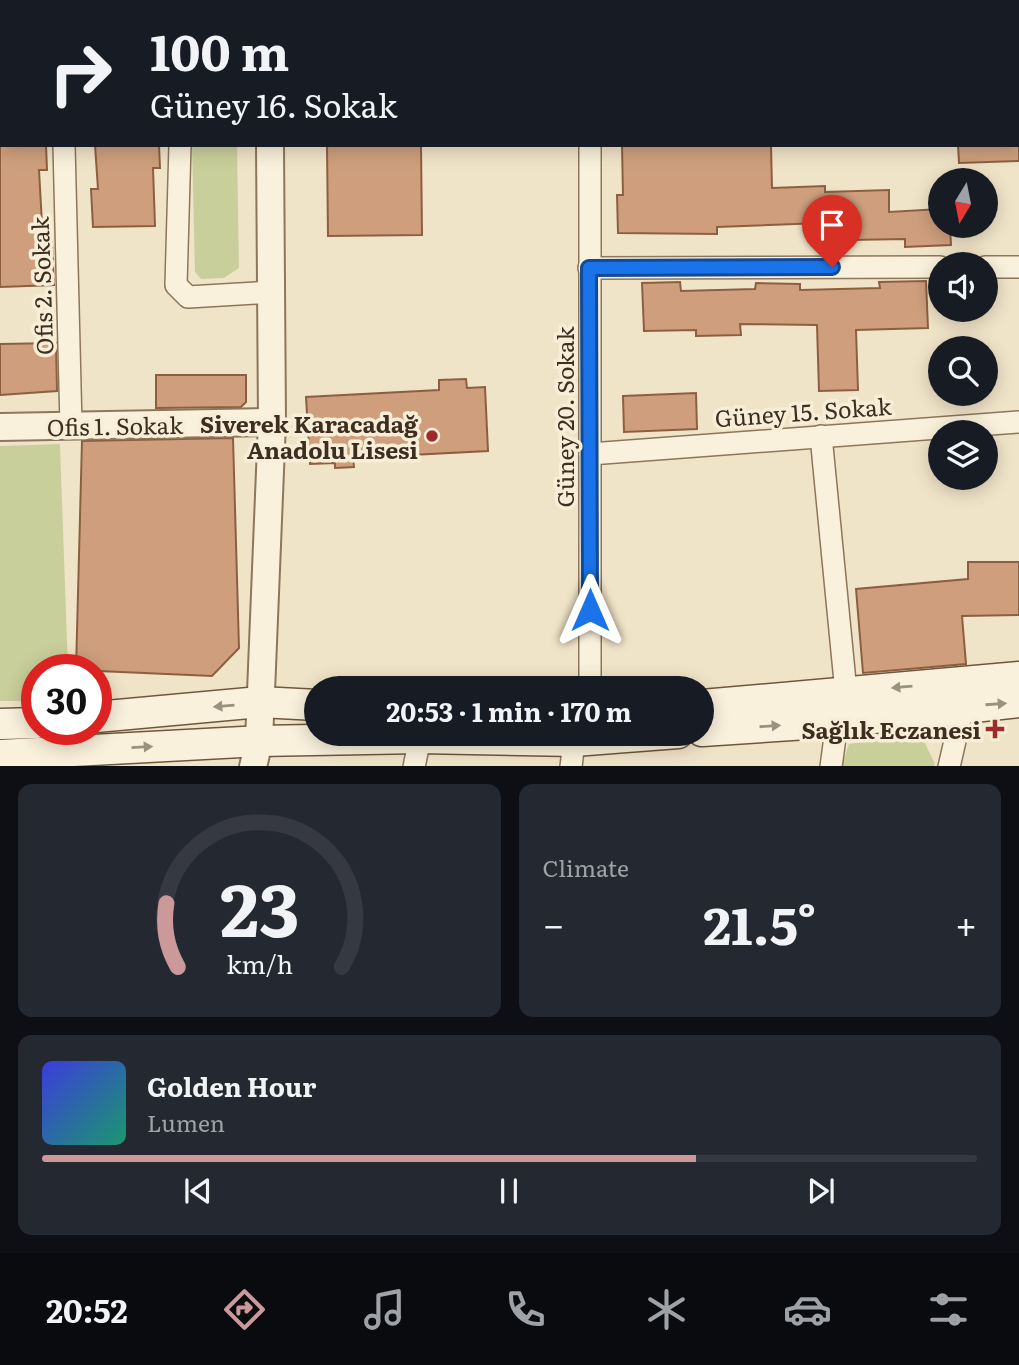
<!DOCTYPE html>
<meta charset="utf-8">
<style>
body{margin:0;font-family:Literata,serif;background:#242831;color:#f1f3f6;height:100vh;display:flex;flex-direction:column;font-size:26px;white-space:nowrap}
*{box-sizing:border-box;margin:0}
p{font-size:23px;color:#9ea1a6}
.icon{flex:none;width:38px;height:38px;fill:none;stroke:currentColor;stroke-width:2;stroke-linecap:round;stroke-linejoin:round}
.map{position:relative;height:766px;overflow:hidden}
.side{display:flex;flex-direction:column;gap:18px;padding:18px;background:#0d0f14;flex:1}
.side>*{flex:none}
.banner{position:absolute;left:0px;top:0px;width:1020px;height:147px;box-shadow:0 4px 18px #0003;background:#171b24;color:#f1f3f6;overflow:hidden}
.needle{width:46px;rotate:190deg}
.tools{position:absolute;left:928px;top:168px;display:grid;gap:14px}
.tools a{display:grid;place-items:center;width:70px;height:70px;border-radius:50%;background:#171b24;box-shadow:0 4px 18px #0003;font-size:35px}
.speed{position:absolute;left:21px;top:654px;display:flex;gap:14px;font-size:35px;font-weight:700;text-align:center}
.speed>*{display:grid;place-content:center;width:91px;height:91px;border-radius:50%;background:#171b24;box-shadow:0 4px 18px #0003;line-height:1}
.speed .limit{border:10px solid #d22;background:#fff;color:#111}
.pin{position:absolute;display:grid;place-items:center;width:60px;height:60px;color:#fff;margin:-72px -30px;border-radius:50% 50% 50% 0;rotate:-45deg;box-shadow:0 0 7px #0007}
.pin .icon{rotate:45deg}
.me{position:absolute;width:77px;margin:-38px;rotate:0deg;stroke-linejoin:round;filter:drop-shadow(0 0 5px #0008)}
.turn{display:flex;align-items:center;gap:24px;height:147px;padding:0 35px;font-size:32px}
.turn .icon{width:91px;height:91px;stroke-width:2.5}
.turn b{display:block;font-size:49px;line-height:60px}
.big{font-size:52px;font-weight:700;line-height:1.1}
.side .card{flex:1;display:flex;flex-direction:column;justify-content:center;gap:10px;min-width:0;padding:0 24px;border-radius:14px;background:#242831}
.side .dial{align-items:center;gap:0}
.dial svg{height:182px;overflow:visible;fill:none;stroke:#363941;stroke-width:7;stroke-linecap:round;text-anchor:middle}
.dial text{fill:#f1f3f6;stroke:none}
.song{display:flex;align-items:center;gap:21px}
.cover{width:84px;height:84px;border-radius:10px;background:linear-gradient(135deg,hsl(240 70% 55%),hsl(160 70% 35%))}
.played{height:7px;border-radius:4px;background:linear-gradient(90deg,#cc999b 70%,#363941 70%)}
.keys{display:flex;justify-content:space-around;direction:ltr}
.heat{display:flex;justify-content:space-between;align-items:center;font-size:38px;direction:ltr}
.side .tiles{flex:1;display:grid;gap:18px;grid-template-columns:1fr 1fr}
.card:last-child{grid-column:span 2}
.trip{position:absolute;left:304px;top:676px;width:410px;height:70px;border-radius:35px;background:#171b24;box-shadow:0 4px 18px #0003;font-weight:700;line-height:70px;text-align:center}
.dock{display:flex;height:112px;justify-content:space-around;align-items:center;background:#090b0e;color:#9ea1a6}
.dock .icon{width:49px;height:49px}
.dock .on{color:#cc999b}
.dock b{font-size:32px;color:#f1f3f6}
.map>svg:first-child{display:block}
.green{fill:#c9cf9b}
.building{fill:#cf9f7d;stroke:#8d5f41;stroke-width:2}
.lines{fill:none;stroke-linecap:round;stroke-linejoin:round}
.minor-casing{stroke:#8d765c;stroke-width:24}
.tertiary-casing{stroke:#8d765c;stroke-width:30}
.secondary-casing{stroke:#6f573f;stroke-width:33}
.minor{stroke:#faf1dc;stroke-width:21}
.tertiary{stroke:#faf1dc;stroke-width:26}
.secondary{stroke:#faf1dc;stroke-width:30}
.oneway{fill:#9c907e}
.route-casing{stroke:#114b97;stroke-width:18}
.route{stroke:#1a73e8;stroke-width:12}
.poi-dot{fill:#9e2a2b;stroke:#f7eed8;stroke-width:2.5}
.labels{text-anchor:middle;dominant-baseline:central;stroke-width:7;stroke-linejoin:round;paint-order:stroke}
.street-label{font-size:23px;fill:#3d2e20;stroke:#f7eed8}
.poi-label{font-size:23px;font-weight:bold;fill:#3d2e20;stroke:#f7eed8;text-anchor:end}
</style>
<div class="map">
<svg width="1019" height="767" viewBox="0 0 1019 767">
<rect width="100%" height="100%" fill="#f0e4c8"/>
<g class="green">
<rect x="79" y="0" width="156" height="2"/>
<polygon points="192,145 237,145 239,268 224,278 201,279 195,272"/>
<polygon points="60,444 68,670 37,670 37,701 0,701 0,446"/>
<polygon points="920,733 935,764 933,767 841,767 849,744"/>
</g>
<g class="building">
<polygon points="0,145 46,145 47,170 39,170 43,242 52,242 54,285 0,287"/>
<polygon points="95,145 159,145 160,168 153,168 155,226 93,227 91,189 98,189"/>
<polygon points="327,145 421,145 422,235 328,236"/>
<polygon points="622,145 771,145 772,188 825,186 825,192 889,190 889,212 940,209 940,226 950,226 951,245 905,247 905,239 850,240 849,222 717,227 717,234 618,233 617,195 623,195"/>
<polygon points="958,145 1019,145 1019,161 959,163"/>
<polygon points="926,281 928,328 856,330 858,390 819,391 817,325 740,324 741,335 696,336 696,330 644,331 642,283 680,282 681,291 755,289 756,283 800,284 800,290 880,288 879,282"/>
<polygon points="56,343 57,391 0,395 0,344"/>
<polygon points="156,375 246,375 246,402 241,407 156,408"/>
<polygon points="466,379 467,388 485,387 488,451 353,458 354,467 335,468 335,463 310,464 306,397 439,390 439,380"/>
<polygon points="696,393 697,429 624,432 623,396"/>
<polygon points="233,438 239,648 212,676 76,670 82,441"/>
<polygon points="968,562 1019,562 1019,615 962,616 966,664 863,673 856,589 968,579"/>
</g>
<g class="lines">
<defs>
<g id="minor">
<polyline points="587,0 587,2"/>
<polyline points="65,2 65,0"/>
<polyline points="1018,99 1019,99"/>
<polyline points="0,111 2,111"/>
<polyline points="64,145 71,426"/>
<polyline points="180,145 176,285 188,297 273,292"/>
<polyline points="590,145 590,688"/>
<polyline points="985,267 1019,267"/>
<polyline points="589,268 940,267"/>
<polyline points="821,436 846,692 837,722 831,767"/>
<polyline points="590,454 1019,422"/>
<polyline points="414,767 420,738"/>
<polyline points="571,767 574,741"/>
<polyline points="949,767 963,706"/>
</g>
<g id="tertiary">
<polyline points="270,2 270,0"/>
<polyline points="0,427 272,422"/>
<polyline points="253,767 259,741 272,422 270,145"/>
</g>
<g id="secondary">
<polyline points="702,705 1019,677"/>
<polyline points="96,717 260,702 317,705"/>
<polyline points="0,724 37,723"/>
<polyline points="702,731 837,722 1019,702"/>
<polyline points="0,755 259,741 420,738 574,741 678,733"/>
</g>
</defs>
<use href="#minor" class="minor-casing"/>
<use href="#tertiary" class="tertiary-casing"/>
<use href="#secondary" class="secondary-casing"/>
<use href="#minor" class="minor"/>
<use href="#tertiary" class="tertiary"/>
<use href="#secondary" class="secondary"/>
</g>
<defs><path id="oneway-solid" d="M-6-.8H1V-3.2L6.5 0L1 3.2V.8H-6Z" transform="scale(1.75)"/></defs>
<g class="oneway">
<use href="#oneway-solid" transform="translate(902 687) rotate(175)"/>
<use href="#oneway-solid" transform="translate(996 704) rotate(-4)"/>
<use href="#oneway-solid" transform="translate(224 706) rotate(175)"/>
<use href="#oneway-solid" transform="translate(770 726) rotate(-4)"/>
<use href="#oneway-solid" transform="translate(142 747) rotate(-3)"/>
</g>
<g class="lines">
<defs>
<polyline id="route" points="590,610 589,268 832,267"/>
</defs>
<use href="#route" class="route-casing"/>
<use href="#route" class="route"/>
</g>
<g class="poi-dot">
<circle cx="432" cy="436" r="7"/>
<path d="M991.5 718.5h7v7h7v7h-7v7h-7v-7h-7v-7h7z"/>
</g>
<g class="labels">
<g class="street-label">
<text transform="translate(41 286) rotate(-92)">Ofis 2. Sokak</text>
<text transform="translate(803 411) rotate(-4)">Güney 15. Sokak</text>
<text transform="translate(564 417) rotate(-90)">Güney 20. Sokak</text>
<text transform="translate(115 425) rotate(-1)">Ofis 1. Sokak</text>
</g>
<g class="poi-label">
<text x="418" y="423">Siverek Karacadağ<tspan x="418" dy="26">Anadolu Lisesi</tspan></text>
<text x="981" y="729">Sağlık Eczanesi</text>
</g>
</g>
</svg>
<div class="tools">
<a><svg class="needle" viewBox="-14 -14 28 28"><path d="M0-13l5 13h-10z" fill="#e53935"/><path d="M0 13l5-13h-10z" fill="#9ea1a6"/></svg></a>
<a><svg class="icon" aria-label="sound" viewBox="0 0 24 24"><path d="M4 9h4l5-4v14l-5-4H4zM17 9q2 3 0 6"/></svg></a>
<a><svg class="icon" aria-label="search" viewBox="0 0 24 24"><circle cx="10" cy="10" r="6"/><path d="M15 15l6 6"/></svg></a>
<a><svg class="icon" aria-label="layers" viewBox="0 0 24 24"><path d="M12 4l9 5-9 5-9-5zM3 14l9 5 9-5"/></svg></a>
</div>
<div class="speed"><div class="limit">30</div></div>
<div class="pin" style="left:832px;top:267px;background:#d93025"><svg class="icon" aria-label="arrive" viewBox="0 0 24 24"><path d="M6 21V4h12l-3 4 3 4H6"/></svg></div>
<svg class="me" style="left:590px;top:610px" viewBox="-20 -20 40 40"><path d="M0-17L14 15 0 8-14 15z" fill="#1a73e8" stroke="#fff" stroke-width="4"/></svg>
<div class="trip">20:53 · 1 min · 170 m</div>
<div class="banner">
<div class="turn"><svg class="icon" aria-label="right" viewBox="0 0 24 24"><path d="M7 20v-9h11M14 6l5 5-5 5"/></svg><div><b>100 m</b>Güney 16. Sokak</div></div>
</div>
</div>
<section class="side">
<div class="tiles">
<div class="card dial"><svg viewBox="0 0 100 80">
<path d="M14 69A42 42 0 1 1 86 69"/>
<path d="M14 69A42 42 0 0 1 9 41" stroke="#cc999b"/>
<text x="50" y="56" font-size="32" font-weight="700">23</text>
<text x="50" y="72" font-size="11">km/h</text>
</svg></div>
<div class="card"><p>Climate</p>
<div class="heat"><a>−</a><b class="big">21.5°</b><a>+</a></div>
</div>
<div class="card">
<div class="song"><i class="cover"></i><div><b>Golden Hour</b><p>Lumen</p></div></div>
<div class="played"></div>
<div class="keys"><svg class="icon" aria-label="previous" viewBox="0 0 24 24"><path d="M18 5L8 12l10 7zM5 5v14"/></svg><svg class="icon" aria-label="pause" viewBox="0 0 24 24"><path d="M8 5v14M16 5v14"/></svg><svg class="icon" aria-label="next" viewBox="0 0 24 24"><path d="M6 5l10 7-10 7zM19 5v14"/></svg></div>
</div>
</div>
</section>
<nav class="dock">
<b>20:52</b>
<svg class="icon on" aria-label="directions" viewBox="0 0 24 24"><path d="M12 3l9 9-9 9-9-9zM9 14v-3h6M13 9l2 2-2 2"/></svg>
<svg class="icon" aria-label="music" viewBox="0 0 24 24"><path d="M9 18V5l10-2v13"/><circle cx="6" cy="18" r="3"/><circle cx="16" cy="16" r="3"/></svg>
<svg class="icon" aria-label="phone" viewBox="0 0 24 24"><path d="M5 4h4l2 5-3 2q2 4 5 5l2-3 5 2v4C11 20 4 13 5 4z"/></svg>
<svg class="icon" aria-label="climate" viewBox="0 0 24 24"><path d="M12 3v18M4 7l16 10M4 17L20 7"/></svg>
<svg class="icon" aria-label="car" viewBox="0 0 24 24"><path d="M5 17H2v-5l4-1 3-4h7l3 4 3 1v5h-3M9 17h6M6 11h13"/><circle cx="7" cy="17" r="2"/><circle cx="17" cy="17" r="2"/></svg>
<svg class="icon" aria-label="filters" viewBox="0 0 24 24"><path d="M4 7h16M4 17h16"/><circle cx="9" cy="7" r="2"/><circle cx="15" cy="17" r="2"/></svg>
</nav>
